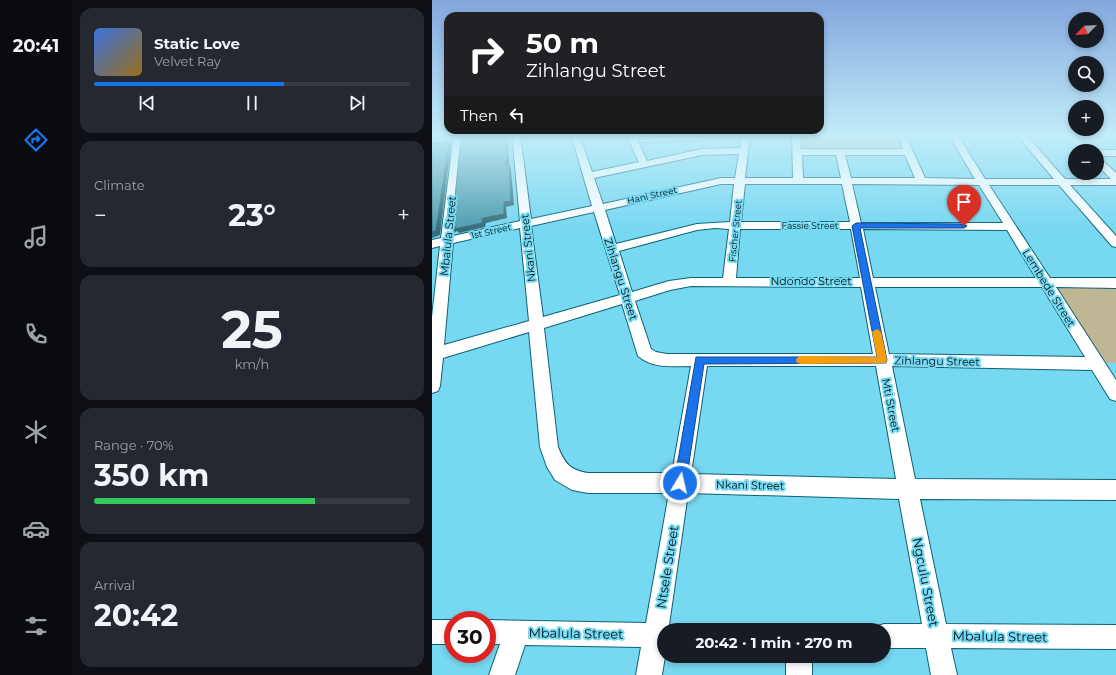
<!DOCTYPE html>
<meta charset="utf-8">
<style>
body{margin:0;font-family:Montserrat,sans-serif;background:#242831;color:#f1f3f6;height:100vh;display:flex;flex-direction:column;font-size:15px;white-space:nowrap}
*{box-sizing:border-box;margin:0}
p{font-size:13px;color:#9ea1a6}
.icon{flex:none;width:22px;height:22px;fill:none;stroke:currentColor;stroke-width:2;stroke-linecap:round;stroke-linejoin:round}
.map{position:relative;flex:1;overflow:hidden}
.sheet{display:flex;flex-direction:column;gap:8px;padding:8px;background:#0d0f14;width:360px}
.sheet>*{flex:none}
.banner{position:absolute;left:12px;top:12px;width:380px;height:122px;border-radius:12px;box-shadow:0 2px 6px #0003;background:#202124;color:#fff;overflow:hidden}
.needle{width:26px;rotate:246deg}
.controls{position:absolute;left:636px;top:12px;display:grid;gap:8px}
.controls a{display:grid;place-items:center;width:36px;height:36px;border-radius:50%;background:#171b24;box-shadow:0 2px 6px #0003;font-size:20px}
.speed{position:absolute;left:12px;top:611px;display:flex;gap:8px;font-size:20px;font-weight:700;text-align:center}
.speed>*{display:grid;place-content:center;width:52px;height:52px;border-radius:50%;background:#171b24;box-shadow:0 2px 6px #0003;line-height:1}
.speed .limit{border:6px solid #d22;background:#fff;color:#111}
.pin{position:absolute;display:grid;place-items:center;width:34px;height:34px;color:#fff;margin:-41px -17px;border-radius:50% 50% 50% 0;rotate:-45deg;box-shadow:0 0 4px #0007}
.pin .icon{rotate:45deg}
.me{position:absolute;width:44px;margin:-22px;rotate:9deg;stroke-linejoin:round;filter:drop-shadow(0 0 3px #0008)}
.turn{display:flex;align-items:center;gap:14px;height:84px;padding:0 16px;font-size:18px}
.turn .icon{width:52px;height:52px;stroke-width:2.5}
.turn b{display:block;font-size:28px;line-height:34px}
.then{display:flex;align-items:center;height:38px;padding:0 16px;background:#0003;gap:8px;font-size:15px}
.big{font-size:30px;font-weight:700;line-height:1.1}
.sheet .tile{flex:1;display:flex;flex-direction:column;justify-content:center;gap:6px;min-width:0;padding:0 14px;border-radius:12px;background:#242831}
.sheet .dial{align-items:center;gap:0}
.dial b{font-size:52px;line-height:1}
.song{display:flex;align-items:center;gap:12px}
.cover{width:48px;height:48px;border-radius:6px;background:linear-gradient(135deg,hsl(220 70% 55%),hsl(40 70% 35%))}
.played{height:4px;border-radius:2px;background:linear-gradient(90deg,#1a73e8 60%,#363941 60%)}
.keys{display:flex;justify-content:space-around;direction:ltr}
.heat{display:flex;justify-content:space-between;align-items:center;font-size:22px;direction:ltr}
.charge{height:6px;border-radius:3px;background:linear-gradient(90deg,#34c759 70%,#363941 0)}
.trip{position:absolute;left:225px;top:623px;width:234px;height:40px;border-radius:20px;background:#171b24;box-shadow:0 2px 6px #0003;font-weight:700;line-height:40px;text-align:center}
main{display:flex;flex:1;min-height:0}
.tabs{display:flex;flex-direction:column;width:72px;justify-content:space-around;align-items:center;background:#090b0e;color:#9ea1a6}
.tabs .icon{width:28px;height:28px}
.tabs .active{color:#1a73e8}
.tabs b{font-size:18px;color:#f1f3f6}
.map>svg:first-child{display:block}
.green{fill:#bfb793}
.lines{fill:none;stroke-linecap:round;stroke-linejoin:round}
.street-casing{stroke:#0d6273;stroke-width:2}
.street{fill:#fff;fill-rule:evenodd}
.shaded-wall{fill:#376d7a}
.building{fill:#4f9caf;stroke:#376d7a}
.route{fill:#1a73e8;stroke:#114b97}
.slow{fill:#f59e0b}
.labels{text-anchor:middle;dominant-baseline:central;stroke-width:4;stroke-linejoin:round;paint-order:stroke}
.far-street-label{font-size:9px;fill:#01141a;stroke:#77d8f1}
.street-label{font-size:11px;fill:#01141a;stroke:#77d8f1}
.near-street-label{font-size:13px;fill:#01141a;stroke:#77d8f1}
</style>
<main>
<nav class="tabs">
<b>20:41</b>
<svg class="icon active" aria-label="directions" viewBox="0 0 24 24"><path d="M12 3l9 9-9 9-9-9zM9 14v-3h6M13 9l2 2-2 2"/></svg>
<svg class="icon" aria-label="music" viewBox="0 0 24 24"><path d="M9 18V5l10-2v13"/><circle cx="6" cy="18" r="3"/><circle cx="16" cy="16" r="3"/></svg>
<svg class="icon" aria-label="phone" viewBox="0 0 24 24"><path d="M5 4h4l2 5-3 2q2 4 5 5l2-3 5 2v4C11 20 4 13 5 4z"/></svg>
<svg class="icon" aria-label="climate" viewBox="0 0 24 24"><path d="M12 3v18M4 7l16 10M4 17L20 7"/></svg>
<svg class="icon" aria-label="car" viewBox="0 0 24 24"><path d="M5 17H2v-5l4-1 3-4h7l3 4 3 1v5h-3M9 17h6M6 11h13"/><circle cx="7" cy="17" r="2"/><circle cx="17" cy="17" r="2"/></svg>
<svg class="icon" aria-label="filters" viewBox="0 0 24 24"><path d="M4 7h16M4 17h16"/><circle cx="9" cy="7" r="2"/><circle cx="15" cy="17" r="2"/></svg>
</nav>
<section class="sheet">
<div class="tile">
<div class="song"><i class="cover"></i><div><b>Static Love</b><p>Velvet Ray</p></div></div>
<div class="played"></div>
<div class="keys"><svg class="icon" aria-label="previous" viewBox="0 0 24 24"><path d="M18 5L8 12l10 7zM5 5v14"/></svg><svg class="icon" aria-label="pause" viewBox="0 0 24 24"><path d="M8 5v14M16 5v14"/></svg><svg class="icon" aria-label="next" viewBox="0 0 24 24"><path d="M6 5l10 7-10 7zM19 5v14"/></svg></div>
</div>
<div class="tile"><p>Climate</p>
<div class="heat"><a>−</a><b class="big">23°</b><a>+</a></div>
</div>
<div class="tile dial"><b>25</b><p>km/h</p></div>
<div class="tile"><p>Range · 70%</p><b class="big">350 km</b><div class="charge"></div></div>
<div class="tile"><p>Arrival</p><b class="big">20:42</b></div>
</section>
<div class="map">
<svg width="684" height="675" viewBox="0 0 684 675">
<rect width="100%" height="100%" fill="#77d8f1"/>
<g class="green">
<polygon points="368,134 465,134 470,148 376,150 370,147"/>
<polygon points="629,287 684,287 684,363 671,363 626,291"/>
</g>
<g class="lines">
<defs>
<g id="street">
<path d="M22,134H30L21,236L88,221L80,134H88L99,219L160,206L139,134H147L160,172L207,162L194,134H202L203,136L264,135L268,138L264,141L206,142L215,161L270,149L308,148L310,134H318L313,178H361L360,134H368L369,149H471L465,134H473L493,178L543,179L516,134H525L553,179H622L584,134H593L633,179H679L665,165V157L668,158L684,173V185H638L684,236V247L680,246L627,185H557L618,278H684V288L624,287L684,380V401L678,399L660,370L460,366L483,479L684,480V500L488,499L514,624L684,625V649L519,648L525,675H499L494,648H452V630H442L443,627L452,624H490L467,499L256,493L237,625L241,626L242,630H232L233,656L230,675H204L209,647L93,645L83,675H57L68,644H55V620L214,623L237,493H156L140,490L123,480L115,467L108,447L97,332L11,358L8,386L6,391L0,393V317L8,246L0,248V240L9,238ZM307,154L303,178H289L171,204L162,178L270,155ZM370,155H404L409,178H371ZM413,155H473L483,178H419ZM289,184H302L298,222L265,224L184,244L173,210ZM313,184H410L418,222H309ZM420,184L547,185L571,223H429ZM162,212L188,295L111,317L99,226ZM88,228L97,321L12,345L21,243ZM283,228L297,229L291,278H259L237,281L200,292L187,251L265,230ZM308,229H419L428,278H304ZM431,229L575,230L604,278H441ZM259,286L429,287L441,354H235L224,352L219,349L203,301L238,290ZM443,287H610L653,357L457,354ZM190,304L206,356C221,369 241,366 259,366L240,473H156C138,470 133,464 126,447L112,328ZM275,366H444L464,479L259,474Z"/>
<polygon points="633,134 642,134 660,151 650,151"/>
<polygon points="665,150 684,150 684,156 665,156 665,151 662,151"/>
<rect x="0" y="620" width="21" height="24"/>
<rect x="354" y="656" width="26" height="19"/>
</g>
</defs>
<use href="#street" class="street-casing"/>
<use href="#street" class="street"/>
</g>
<g class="shaded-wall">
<polygon points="74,134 75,135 77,161 76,169 73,165"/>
<polygon points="17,141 19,145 8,235 0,238 0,232"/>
<polygon points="77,164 79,169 82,205 74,207 75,218 54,223 53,227 27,233 25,231 23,232 20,227 51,218 72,202"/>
</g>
<g class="building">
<polygon points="55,134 74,134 75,157 73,165 77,164 79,201 72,202 72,214 51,218 50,223 23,229 24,226 20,227 29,138"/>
<polygon points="17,141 4,231 0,232 0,144"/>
</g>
<linearGradient id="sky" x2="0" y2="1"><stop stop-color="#83a7dc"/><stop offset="0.59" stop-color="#c2edf9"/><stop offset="1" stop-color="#c2edf9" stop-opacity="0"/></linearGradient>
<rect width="684" height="229" fill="url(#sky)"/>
<polygon class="route" points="424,223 532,224 535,226 532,228 428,228 455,360 454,363 272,364 254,483 252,487 248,489 244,487 242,483 264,357 445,357 420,226"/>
<polygon class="slow" points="445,329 449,332 455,360 454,363 369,364 365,363 364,360 365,358 369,356 445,357 440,332"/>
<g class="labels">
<g class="far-street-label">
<text transform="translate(220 195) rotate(-13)">Hani Street</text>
<text x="378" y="225">Fassie Street</text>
<text transform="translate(59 231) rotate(-13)">1st Street</text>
<text transform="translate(303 231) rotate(-84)">Fischer Street</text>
</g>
<g class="street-label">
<text transform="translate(16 236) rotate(-84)">Mbalula Street</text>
<text transform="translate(96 248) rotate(-96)">Nkani Street</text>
<text transform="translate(189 279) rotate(72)">Zihlangu Street</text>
<text x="379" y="281">Ndondo Street</text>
<text transform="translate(617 288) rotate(58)">Lembede Street</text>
<text transform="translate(505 361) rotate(1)">Zihlangu Street</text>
<text transform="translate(459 405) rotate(79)">Mti Street</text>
<text transform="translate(318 485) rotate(1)">Nkani Street</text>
</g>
<g class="near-street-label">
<text transform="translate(235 567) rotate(-81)">Ntsele Street</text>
<text transform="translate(494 582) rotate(79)">Ngculu Street</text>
<text transform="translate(144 633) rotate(1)">Mbalula Street</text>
<text transform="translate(568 636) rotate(1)">Mbalula Street</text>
</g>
</g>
</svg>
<div class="controls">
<a><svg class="needle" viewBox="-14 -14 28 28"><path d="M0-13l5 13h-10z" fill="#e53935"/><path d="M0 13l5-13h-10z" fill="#9ea1a6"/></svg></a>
<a><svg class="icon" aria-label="search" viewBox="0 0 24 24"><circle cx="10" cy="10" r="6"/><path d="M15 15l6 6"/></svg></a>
<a>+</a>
<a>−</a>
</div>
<div class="speed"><div class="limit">30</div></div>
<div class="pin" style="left:532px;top:226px;background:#d93025"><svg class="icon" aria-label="arrive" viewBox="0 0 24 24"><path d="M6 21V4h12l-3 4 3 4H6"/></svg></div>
<svg class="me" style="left:248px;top:483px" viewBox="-20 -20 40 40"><circle r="17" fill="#1a73e8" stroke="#fff" stroke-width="3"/><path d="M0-11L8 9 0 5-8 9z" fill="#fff"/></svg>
<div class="trip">20:42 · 1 min · 270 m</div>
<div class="banner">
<div class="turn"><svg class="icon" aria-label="right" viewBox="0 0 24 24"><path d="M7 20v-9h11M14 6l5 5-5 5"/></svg><div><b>50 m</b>Zihlangu Street</div></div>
<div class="then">Then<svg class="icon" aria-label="left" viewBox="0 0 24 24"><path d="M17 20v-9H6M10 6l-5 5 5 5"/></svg></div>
</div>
</div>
</main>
